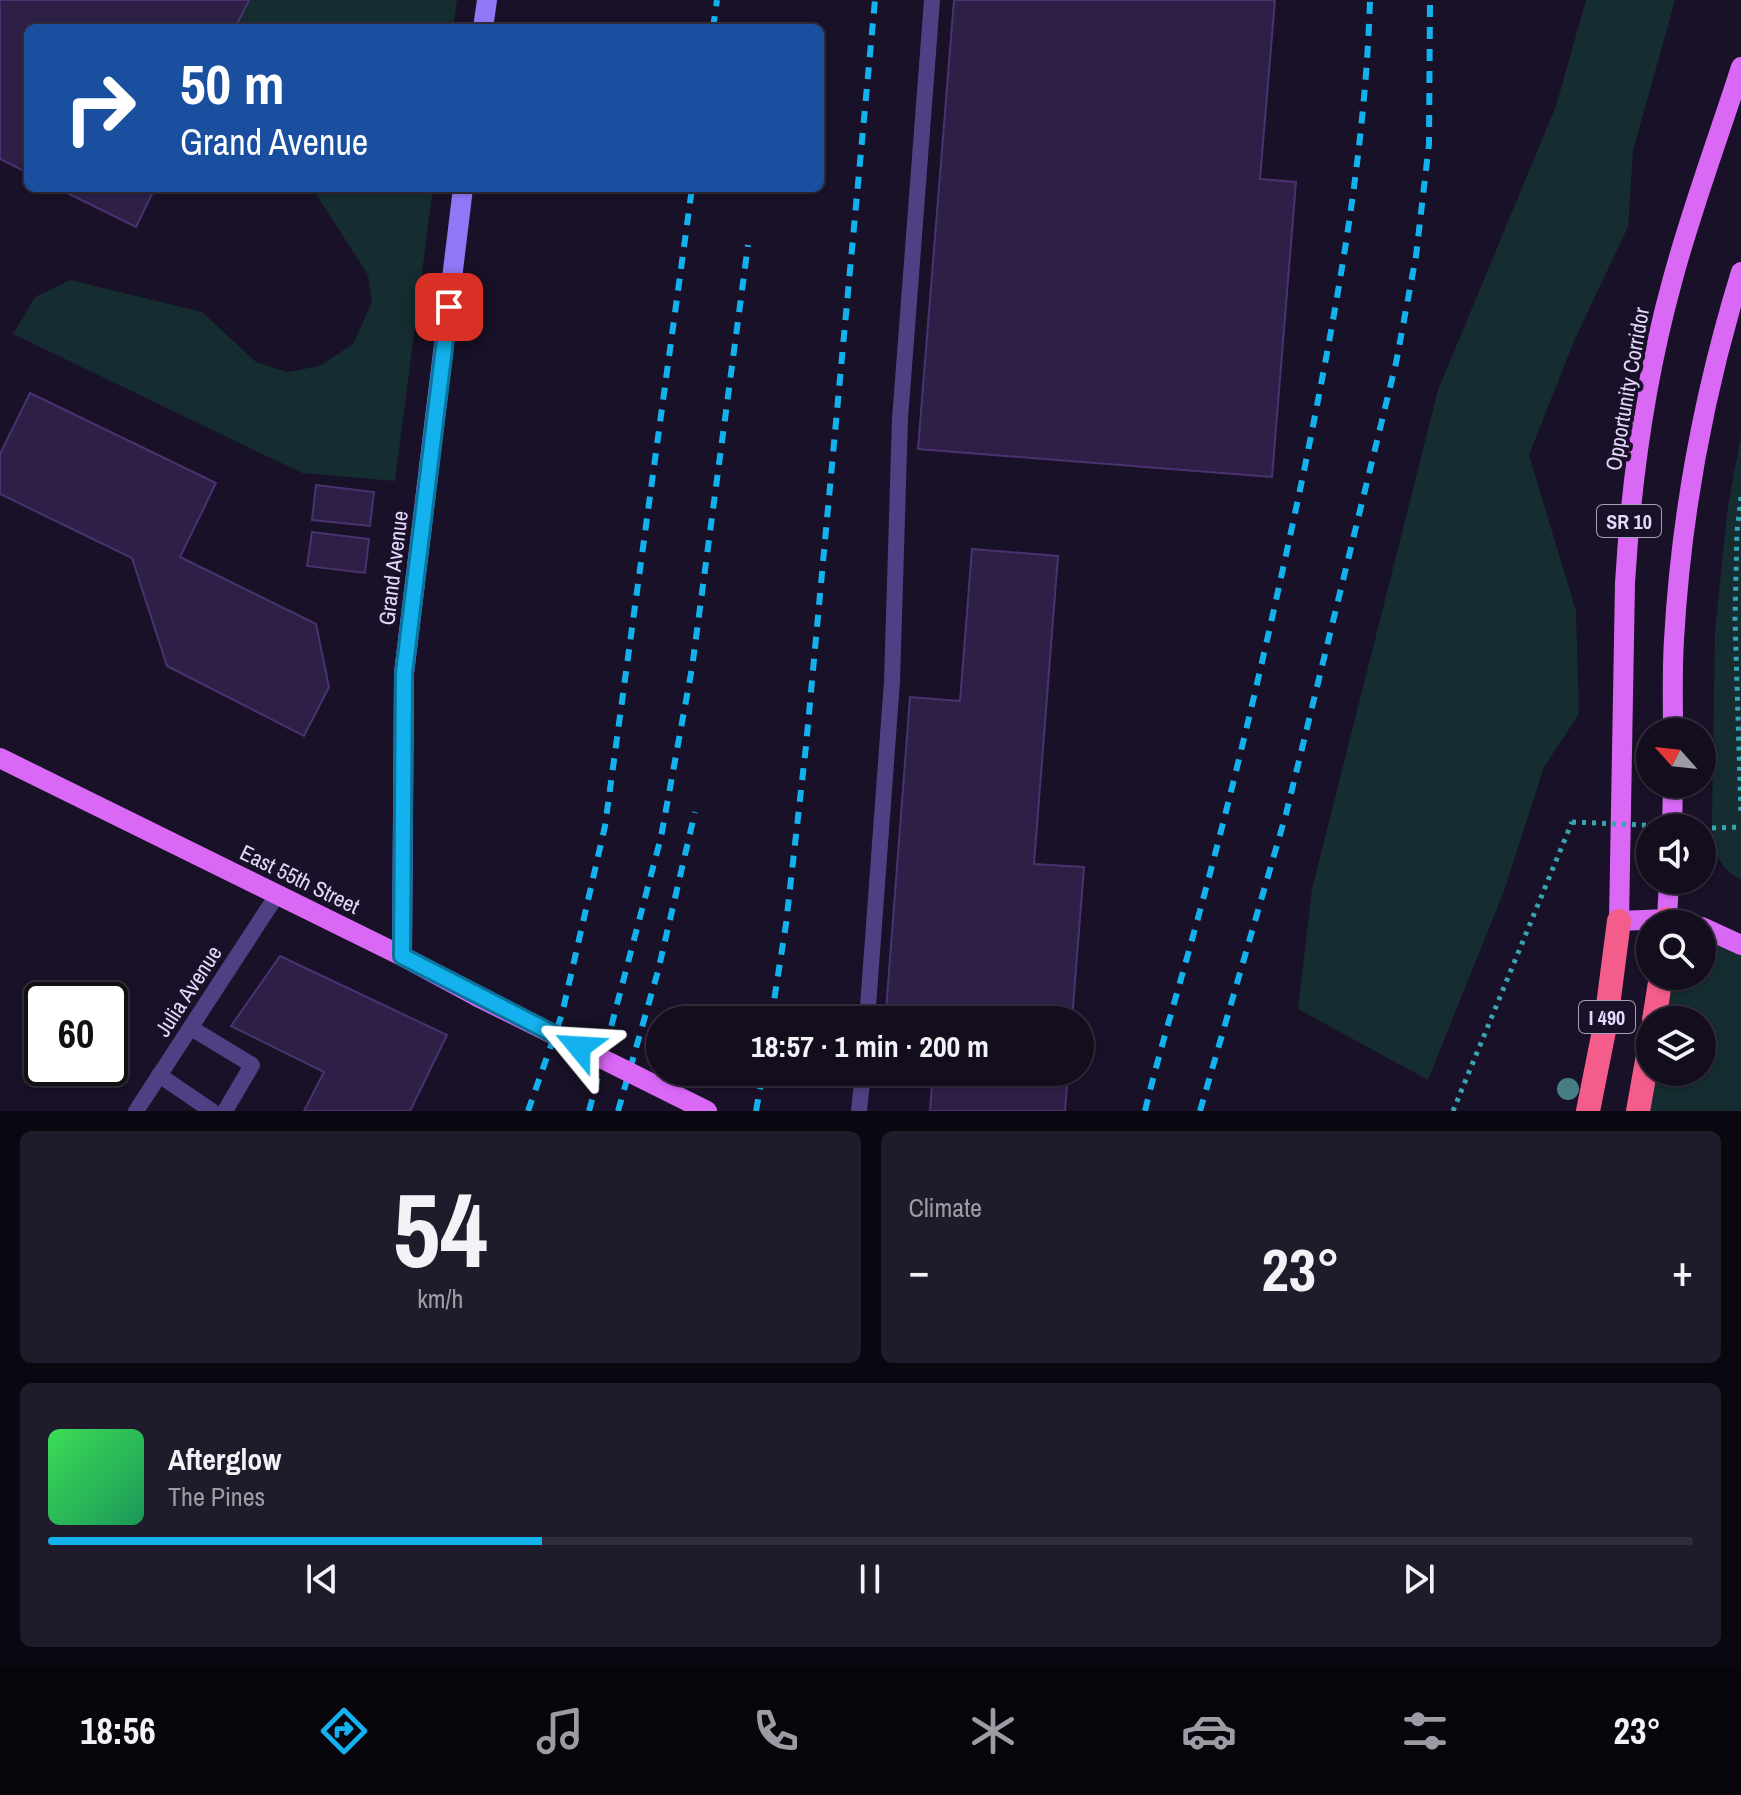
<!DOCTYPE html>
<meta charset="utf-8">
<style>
body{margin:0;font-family:"Archivo Narrow",sans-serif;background:#201b2a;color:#f1f3f6;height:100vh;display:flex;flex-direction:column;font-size:30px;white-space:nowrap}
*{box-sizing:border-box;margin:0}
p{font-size:26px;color:#9d9ca4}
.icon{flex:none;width:44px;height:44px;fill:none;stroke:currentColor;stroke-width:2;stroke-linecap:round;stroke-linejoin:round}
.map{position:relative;height:1111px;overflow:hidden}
.drawer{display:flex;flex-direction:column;gap:20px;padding:20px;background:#0a0710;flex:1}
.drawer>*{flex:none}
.guide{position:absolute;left:24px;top:24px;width:800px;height:168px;border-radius:12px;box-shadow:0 2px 6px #0004,0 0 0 2px #322d3b;background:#1a4fa0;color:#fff;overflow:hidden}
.needle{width:52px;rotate:297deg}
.tools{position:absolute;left:1636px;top:718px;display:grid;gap:16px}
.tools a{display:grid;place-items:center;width:80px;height:80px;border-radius:50%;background:#130d1d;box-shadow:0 2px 6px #0004,0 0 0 2px #322d3b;font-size:40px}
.speed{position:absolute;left:24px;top:982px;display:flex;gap:16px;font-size:40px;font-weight:700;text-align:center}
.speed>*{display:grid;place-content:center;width:104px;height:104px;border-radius:50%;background:#130d1d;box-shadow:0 2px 6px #0004,0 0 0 2px #322d3b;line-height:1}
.speed .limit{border:4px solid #111;border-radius:12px;background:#fff;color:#111}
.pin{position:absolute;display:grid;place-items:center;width:68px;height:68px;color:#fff;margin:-34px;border-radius:16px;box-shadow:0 4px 12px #0006}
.me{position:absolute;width:88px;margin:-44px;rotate:297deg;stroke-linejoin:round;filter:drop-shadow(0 0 6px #0008)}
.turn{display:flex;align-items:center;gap:28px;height:168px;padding:0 24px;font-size:36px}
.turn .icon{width:104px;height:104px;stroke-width:2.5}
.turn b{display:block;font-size:56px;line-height:68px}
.big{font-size:60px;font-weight:700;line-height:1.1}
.drawer .widget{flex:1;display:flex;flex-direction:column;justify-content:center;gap:12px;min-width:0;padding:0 28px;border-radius:12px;background:#201b2a}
.drawer .dial{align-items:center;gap:0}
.dial b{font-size:104px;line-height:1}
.song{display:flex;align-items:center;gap:24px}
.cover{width:96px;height:96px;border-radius:12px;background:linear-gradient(135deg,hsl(130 70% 55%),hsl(150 70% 35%))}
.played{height:8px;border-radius:4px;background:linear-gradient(90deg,#13b2ef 30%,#322d3b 30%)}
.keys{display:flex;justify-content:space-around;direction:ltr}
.heat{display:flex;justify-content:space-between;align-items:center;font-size:44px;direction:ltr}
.drawer .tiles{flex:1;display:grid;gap:20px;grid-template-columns:1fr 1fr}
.widget:last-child{grid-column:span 2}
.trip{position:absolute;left:646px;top:1006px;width:448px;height:80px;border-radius:40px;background:#130d1d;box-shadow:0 2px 6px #0004,0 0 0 2px #322d3b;font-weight:700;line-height:80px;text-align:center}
.dock{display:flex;height:128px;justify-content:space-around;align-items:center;background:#08050c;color:#9d9ca4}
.dock .icon{width:56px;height:56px}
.dock .current{color:#13b2ef}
.dock b{font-size:36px;color:#f1f3f6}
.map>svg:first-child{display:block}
.green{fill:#152c30}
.building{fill:#2e1f46;stroke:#4a3271;stroke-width:2}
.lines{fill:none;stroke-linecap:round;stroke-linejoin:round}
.path{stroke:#38a4b2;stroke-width:5;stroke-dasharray:4 6;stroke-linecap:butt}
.lane{stroke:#4e4082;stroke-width:16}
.secondary{stroke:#9177f6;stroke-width:20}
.primary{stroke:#d968f5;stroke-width:20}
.highway{stroke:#f45d8b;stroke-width:24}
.rail{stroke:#13b2ef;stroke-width:6;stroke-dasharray:12 10;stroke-linecap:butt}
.path-bridge{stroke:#38a4b2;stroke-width:5;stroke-dasharray:4 6;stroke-linecap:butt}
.primary-bridge{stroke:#d968f5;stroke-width:20}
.tree{fill:#457f84}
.route-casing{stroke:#0c749b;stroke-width:20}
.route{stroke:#13b2ef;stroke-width:14}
.labels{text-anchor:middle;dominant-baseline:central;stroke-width:8;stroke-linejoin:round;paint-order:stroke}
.shield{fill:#191127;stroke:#a79dbc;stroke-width:2}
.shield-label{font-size:20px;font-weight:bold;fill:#e4d9fc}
.street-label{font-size:22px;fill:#e4d9fc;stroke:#191127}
</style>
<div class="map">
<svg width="1741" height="1111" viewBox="0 0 1741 1111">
<rect width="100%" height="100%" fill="#191127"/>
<g class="green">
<polygon points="249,0 457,0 453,28 235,28"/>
<polygon points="1586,0 1675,0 1633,151 1628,227 1574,341 1529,455 1576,611 1579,714 1544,767 1504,891 1428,1080 1298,1009 1312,889 1438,390 1556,106"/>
<polygon points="312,188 433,188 395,481 302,473 13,334 35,297 70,280 202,312 256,362 287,372 320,366 353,344 372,302 368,275"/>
<path d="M1741,435V880C1715,866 1713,846 1712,819L1715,631L1727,513Z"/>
<polygon points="1702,927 1741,945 1741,1111 1638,1111 1650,1072 1702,1072 1702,1020 1654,1020 1661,976 1702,976"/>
</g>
<g class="building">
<polygon points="0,0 249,0 235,28 28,28 28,173 0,159"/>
<polygon points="954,0 1275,0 1260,179 1296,182 1272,477 918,449"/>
<polygon points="57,188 155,188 136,227"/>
<polygon points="30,393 216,483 180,557 316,624 329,687 304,736 167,666 132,558 0,494 0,454"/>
<polygon points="316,485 374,492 370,526 312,520"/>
<polygon points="312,532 369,539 365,573 307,566"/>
<polygon points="972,549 1058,556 1034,864 1084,867 1072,1020 937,1020 937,1015 886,1011 910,697 960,701"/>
<polygon points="280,956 447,1035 410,1111 304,1111 324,1072 231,1026"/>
<polygon points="933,1072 1068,1072 1065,1111 930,1111"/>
</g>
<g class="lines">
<g class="path">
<polyline points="1741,497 1737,531 1735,619 1741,815"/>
<polyline points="1712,828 1741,827"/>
<polyline points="1453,1111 1572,822"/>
</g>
<g class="lane">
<polyline points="867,1020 892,681 900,419 932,0"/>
<polyline points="191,1028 252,1065 225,1111"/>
<polyline points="159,1075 212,1111"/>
<polyline points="136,1111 277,895"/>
<polyline points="859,1111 863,1072"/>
</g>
<g class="secondary">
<polyline points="483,28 487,0"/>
<polyline points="402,956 404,673 463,188"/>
</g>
<g class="primary">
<path d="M1673,732C1673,701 1672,670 1674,640C1681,514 1704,392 1741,272"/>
<polyline points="0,758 402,956 478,997"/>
<polyline points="1672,828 1673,784"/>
<polyline points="1667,919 1669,880"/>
<path d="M1694,924L1667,919L1619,921L1625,583C1631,482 1645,380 1672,282C1691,210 1718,139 1741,67"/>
<polyline points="1702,927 1741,945"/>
</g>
<g class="highway">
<polyline points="1666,924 1667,919"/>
<polyline points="1654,1020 1661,976"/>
<polyline points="1588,1111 1606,1021 1619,921"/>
<polyline points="1638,1111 1650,1044"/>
</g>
<g class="rail">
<polyline points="713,28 717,0"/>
<polyline points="771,1020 786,924 806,746 875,0"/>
<polyline points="528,1111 562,1014 605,826 692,188"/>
<polyline points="589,1111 661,837 692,668 748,245"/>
<polyline points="618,1111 658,971 695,812"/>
<polyline points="756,1111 763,1072"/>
<path d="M1145,1111C1159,1052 1177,995 1193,936C1236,781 1272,623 1305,466C1336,311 1365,158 1370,0"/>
<polyline points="1200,1111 1286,814 1396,363 1416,256 1429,144 1430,0"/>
</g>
<polyline class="path-bridge" points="1572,822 1712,828"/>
<polyline class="primary-bridge" points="478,997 707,1111"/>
</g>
<circle class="tree" cx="1568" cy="1089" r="11"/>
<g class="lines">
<defs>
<polyline id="route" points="449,307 404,673 402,956 579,1047"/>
</defs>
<use href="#route" class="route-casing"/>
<use href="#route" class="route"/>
</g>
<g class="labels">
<g class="shield">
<rect x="1597" y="505" width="64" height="32" rx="6"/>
<rect x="1579" y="1001" width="56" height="32" rx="6"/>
</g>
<g class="shield-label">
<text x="1629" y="521">SR 10</text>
<text x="1607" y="1017">I 490</text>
</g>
<g class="street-label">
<text transform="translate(1627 389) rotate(-80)">Opportunity Corridor</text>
<text transform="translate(393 568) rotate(-83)">Grand Avenue</text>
<text transform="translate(300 879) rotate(26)">East 55th Street</text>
<text transform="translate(188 991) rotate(-57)">Julia Avenue</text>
</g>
</g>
</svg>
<div class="tools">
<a><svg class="needle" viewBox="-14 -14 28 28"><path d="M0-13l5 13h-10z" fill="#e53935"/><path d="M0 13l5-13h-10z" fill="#9d9ca4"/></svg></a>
<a><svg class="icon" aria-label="sound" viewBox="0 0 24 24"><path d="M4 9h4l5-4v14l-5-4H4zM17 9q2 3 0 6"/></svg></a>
<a><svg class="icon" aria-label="search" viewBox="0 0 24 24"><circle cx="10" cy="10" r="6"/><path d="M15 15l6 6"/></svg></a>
<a><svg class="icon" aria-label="layers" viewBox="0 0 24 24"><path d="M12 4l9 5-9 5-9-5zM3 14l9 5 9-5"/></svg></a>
</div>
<div class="speed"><div class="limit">60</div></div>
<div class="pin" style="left:449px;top:307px;background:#d93025"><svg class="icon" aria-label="arrive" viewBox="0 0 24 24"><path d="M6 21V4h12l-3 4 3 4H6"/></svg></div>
<svg class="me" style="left:579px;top:1047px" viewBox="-20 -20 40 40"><path d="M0-17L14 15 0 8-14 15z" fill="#13b2ef" stroke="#fff" stroke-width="4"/></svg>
<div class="trip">18:57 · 1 min · 200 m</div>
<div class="guide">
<div class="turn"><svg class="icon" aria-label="right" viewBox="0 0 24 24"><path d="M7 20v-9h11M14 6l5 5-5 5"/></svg><div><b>50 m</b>Grand Avenue</div></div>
</div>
</div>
<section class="drawer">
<div class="tiles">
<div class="widget dial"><b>54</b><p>km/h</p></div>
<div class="widget"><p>Climate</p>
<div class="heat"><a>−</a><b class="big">23°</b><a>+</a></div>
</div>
<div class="widget">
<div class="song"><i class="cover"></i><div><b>Afterglow</b><p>The Pines</p></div></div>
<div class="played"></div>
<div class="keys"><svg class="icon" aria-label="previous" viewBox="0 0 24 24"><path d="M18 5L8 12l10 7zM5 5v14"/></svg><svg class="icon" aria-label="pause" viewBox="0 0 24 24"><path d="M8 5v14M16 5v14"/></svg><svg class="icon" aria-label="next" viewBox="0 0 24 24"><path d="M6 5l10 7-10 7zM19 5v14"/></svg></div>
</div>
</div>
</section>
<nav class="dock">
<b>18:56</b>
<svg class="icon current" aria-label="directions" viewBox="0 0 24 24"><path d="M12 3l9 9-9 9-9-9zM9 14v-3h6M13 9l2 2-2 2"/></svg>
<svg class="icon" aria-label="music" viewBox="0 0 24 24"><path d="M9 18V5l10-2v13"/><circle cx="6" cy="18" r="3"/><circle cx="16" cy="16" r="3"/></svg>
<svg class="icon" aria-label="phone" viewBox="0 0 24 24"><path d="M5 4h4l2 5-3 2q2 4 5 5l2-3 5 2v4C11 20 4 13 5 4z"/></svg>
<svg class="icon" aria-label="climate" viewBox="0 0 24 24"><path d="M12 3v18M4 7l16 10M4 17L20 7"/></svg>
<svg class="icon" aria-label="car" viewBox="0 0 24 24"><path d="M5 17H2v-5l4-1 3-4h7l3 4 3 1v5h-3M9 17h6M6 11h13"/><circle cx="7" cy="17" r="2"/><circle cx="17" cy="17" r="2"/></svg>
<svg class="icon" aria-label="filters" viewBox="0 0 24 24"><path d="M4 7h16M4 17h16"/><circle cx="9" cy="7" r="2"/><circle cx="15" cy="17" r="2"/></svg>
<b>23°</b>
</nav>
